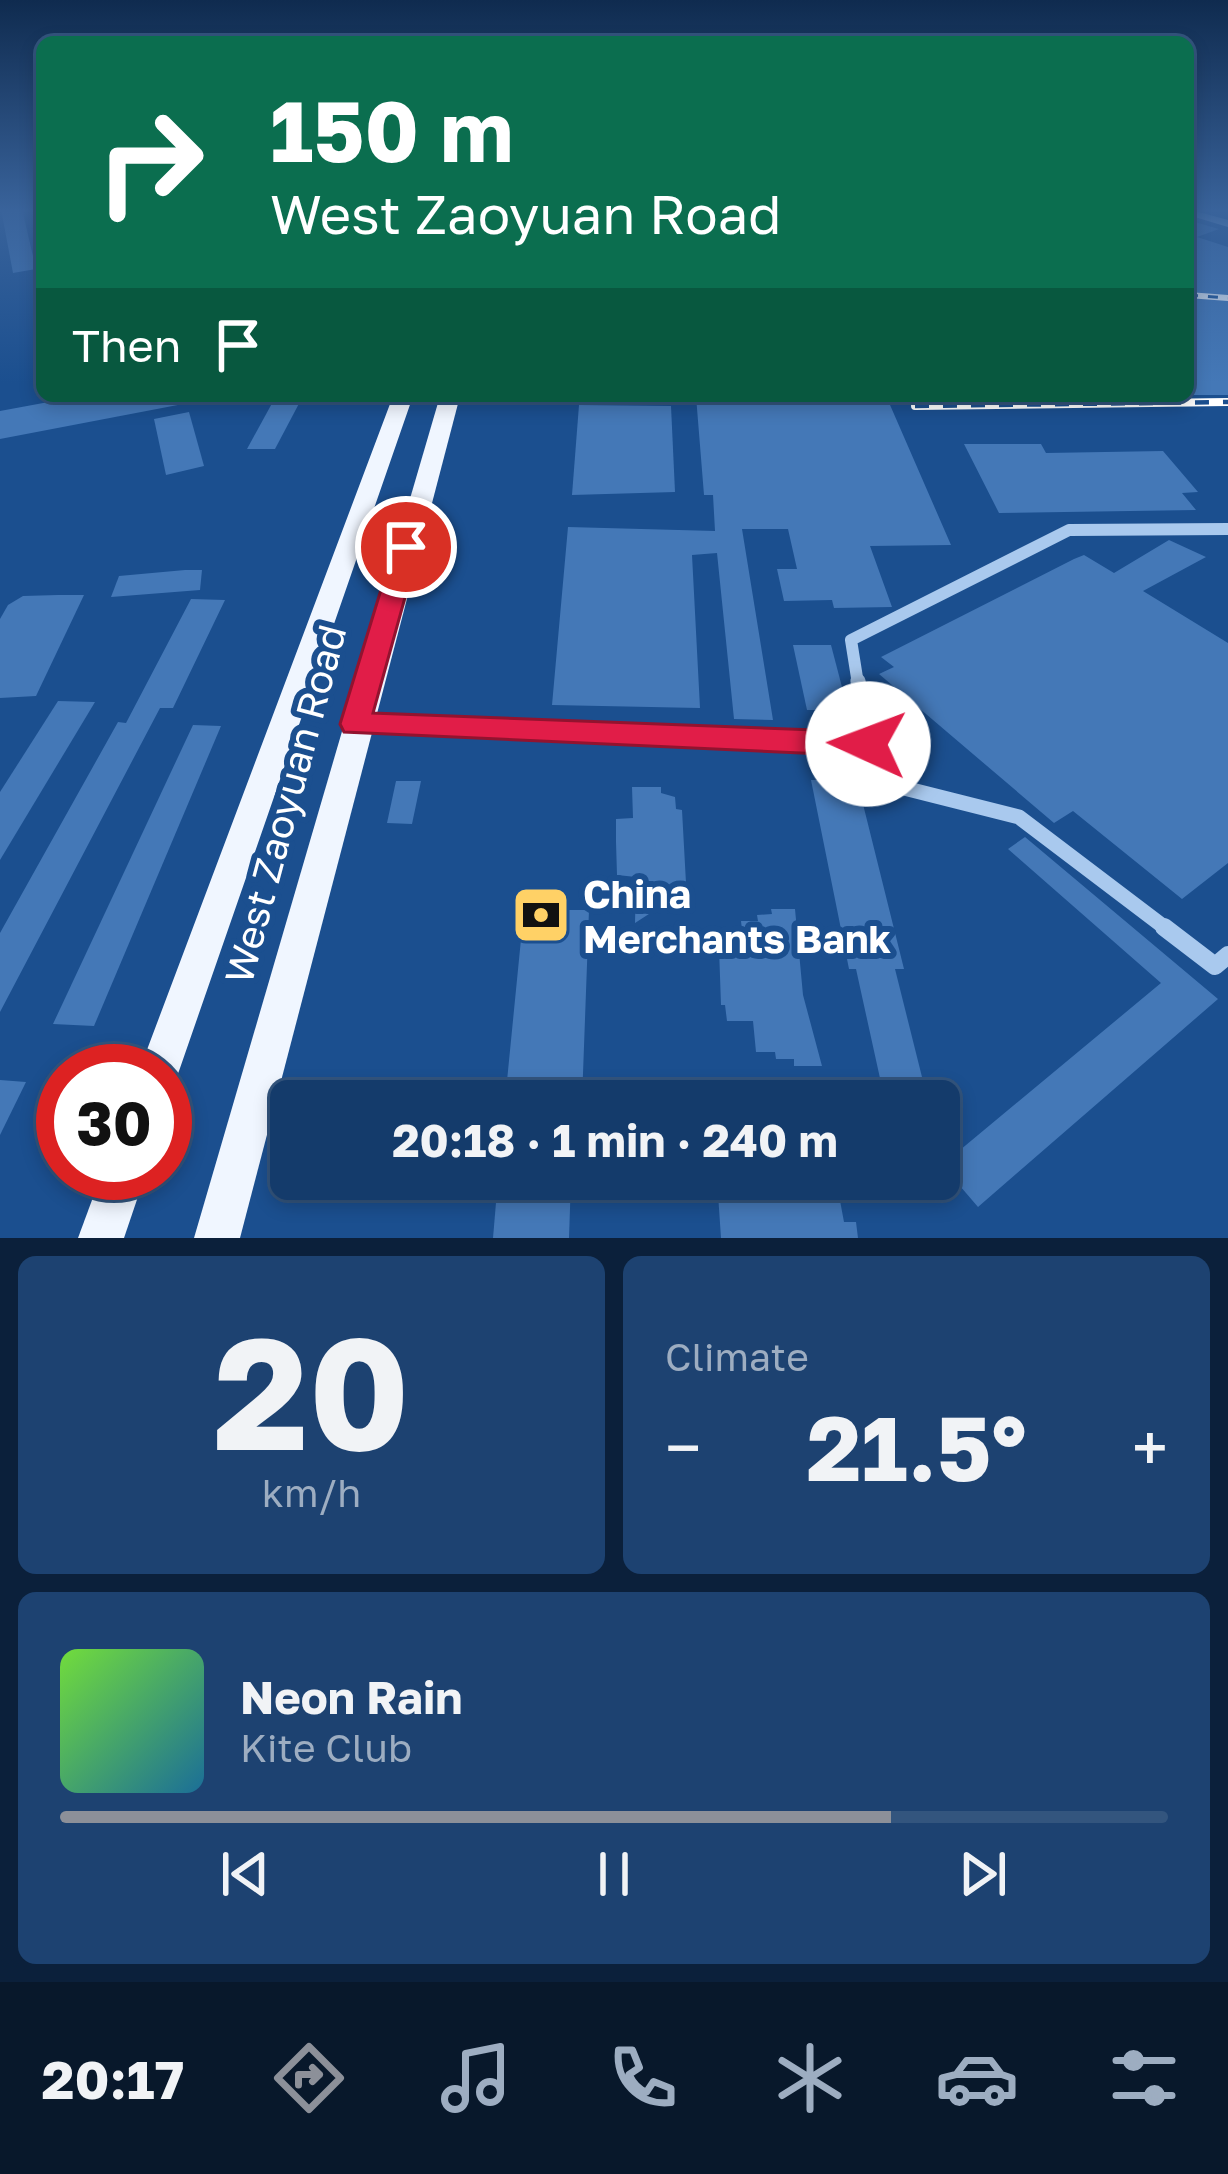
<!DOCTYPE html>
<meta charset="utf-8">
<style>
body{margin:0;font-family:"Golos Text",sans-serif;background:#1d4271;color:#f1f3f6;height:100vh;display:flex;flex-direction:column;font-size:45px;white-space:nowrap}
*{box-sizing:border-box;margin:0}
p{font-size:39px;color:#9dadc1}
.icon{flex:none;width:66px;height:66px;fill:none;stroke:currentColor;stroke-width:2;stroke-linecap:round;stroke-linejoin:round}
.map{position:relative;height:1238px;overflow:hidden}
.side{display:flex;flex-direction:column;gap:18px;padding:18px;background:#0b203b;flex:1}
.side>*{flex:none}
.top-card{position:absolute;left:36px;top:36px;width:1158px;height:366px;border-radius:18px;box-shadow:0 6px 18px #0003,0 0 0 3px #33557e;background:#0b6e4f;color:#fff;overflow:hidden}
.speed{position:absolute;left:36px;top:1044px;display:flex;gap:24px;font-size:60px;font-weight:700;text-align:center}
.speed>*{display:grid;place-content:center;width:156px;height:156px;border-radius:50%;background:#143b6b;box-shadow:0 6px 18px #0003,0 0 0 3px #33557e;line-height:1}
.speed .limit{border:18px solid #d22;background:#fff;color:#111}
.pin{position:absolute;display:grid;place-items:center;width:102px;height:102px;color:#fff;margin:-51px;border:6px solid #fff;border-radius:50%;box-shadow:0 3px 12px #0007}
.me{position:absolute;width:132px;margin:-66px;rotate:272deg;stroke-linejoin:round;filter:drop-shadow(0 0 9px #0008)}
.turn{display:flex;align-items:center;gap:42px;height:252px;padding:0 36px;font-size:54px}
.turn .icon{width:156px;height:156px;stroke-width:2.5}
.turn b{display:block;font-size:84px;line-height:102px}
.then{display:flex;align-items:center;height:114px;padding:0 36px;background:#0003;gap:24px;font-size:45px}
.big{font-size:90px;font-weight:700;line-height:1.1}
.side .widget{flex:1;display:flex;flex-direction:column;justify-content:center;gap:18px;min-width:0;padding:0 42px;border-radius:18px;background:#1d4271}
.side .dial{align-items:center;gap:0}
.dial b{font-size:156px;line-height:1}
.song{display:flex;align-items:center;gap:36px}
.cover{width:144px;height:144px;border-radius:18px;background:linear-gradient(135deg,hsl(100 70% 55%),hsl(200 70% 35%))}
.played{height:12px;border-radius:6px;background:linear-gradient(90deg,#8c9099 75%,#33557e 75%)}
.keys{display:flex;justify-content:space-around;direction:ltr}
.heat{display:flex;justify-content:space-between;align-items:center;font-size:66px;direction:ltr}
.side .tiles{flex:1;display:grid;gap:18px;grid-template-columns:1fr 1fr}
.widget:last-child{grid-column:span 2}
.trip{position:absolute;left:270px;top:1080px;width:690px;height:120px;border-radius:18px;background:#143b6b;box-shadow:0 6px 18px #0003,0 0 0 3px #33557e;font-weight:700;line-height:120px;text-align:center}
.menu{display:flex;height:192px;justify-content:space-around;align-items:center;background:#08182b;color:#9dadc1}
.menu .icon{width:84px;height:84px}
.menu .on{color:#8c9099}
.menu b{font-size:54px;color:#f1f3f6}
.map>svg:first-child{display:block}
.building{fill:#4478b7}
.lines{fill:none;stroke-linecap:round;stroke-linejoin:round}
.minor-far2{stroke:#a9c9ee;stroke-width:12}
.minor-far1{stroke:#a9c9ee;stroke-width:15}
.minor{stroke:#a9c9ee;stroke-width:18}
.tertiary{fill:#a9c9ee;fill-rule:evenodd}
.primary{fill:#f0f6ff;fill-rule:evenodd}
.rail-far1-casing{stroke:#fff;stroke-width:6}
.rail-casing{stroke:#fff;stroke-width:8}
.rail-far1{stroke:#1b4f8f;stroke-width:3;stroke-dasharray:10;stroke-linecap:butt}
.rail{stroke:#1b4f8f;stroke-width:4.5;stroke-dasharray:14;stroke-linecap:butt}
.route{fill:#e11d48;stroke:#92132f;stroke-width:3}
.labels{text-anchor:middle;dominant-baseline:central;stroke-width:12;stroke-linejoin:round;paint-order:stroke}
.near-street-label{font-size:39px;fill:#fff;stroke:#1b4f8f}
.near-poi-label{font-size:39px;font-weight:bold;fill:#fff;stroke:#1b4f8f;text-anchor:start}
</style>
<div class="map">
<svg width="1228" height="1238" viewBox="0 0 1228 1238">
<rect width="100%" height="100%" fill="#1b4f8f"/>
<g class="building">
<polygon points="1,209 22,209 36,269 13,273"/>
<polygon points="1188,220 1219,229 1197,237 1228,247 1228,395 1188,395"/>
<polygon points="81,396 182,396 183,404 0,439 0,411"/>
<polygon points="276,396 303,396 275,449 247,449"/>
<polygon points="696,396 887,398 951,545 870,546 892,607 834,608 832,600 784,601 777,569 797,569 788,529 742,529 773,720 734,719 717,553 692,555 700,708 552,705 568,527 715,531 713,495 704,495"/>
<polygon points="579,405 671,406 675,492 572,495"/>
<polygon points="189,412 204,466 166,475 154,419"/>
<polygon points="964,444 1041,444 1046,453 1163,451 1198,492 1182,493 1196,510 999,513"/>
<polygon points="1169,540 1206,557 1143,591 1228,643 1228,863 1182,899 1073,811 1054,823 879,674 894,667 881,657 1074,559 1084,555 1114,573"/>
<polygon points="185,570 202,570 200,590 111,597 119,576"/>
<polygon points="58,595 84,595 36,696 0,698 0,619 8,605 23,596"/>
<polygon points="191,599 225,600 173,708 160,708 0,1012 0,933 118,722 126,723"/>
<polygon points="793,645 831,645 848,710 807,710"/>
<polygon points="58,701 95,702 0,860 0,792"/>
<polygon points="193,725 221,726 94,1026 53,1024"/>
<polygon points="811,780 857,780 904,969 895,969 928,1101 885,1101 856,969 849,969"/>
<polygon points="396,781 421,781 412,824 387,823"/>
<polygon points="632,787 661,787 661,793 675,797 676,809 682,810 686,883 682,884 682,900 667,901 668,911 652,912 635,923 636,877 617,875 616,842 616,819 633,818"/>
<polygon points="1025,837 1218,999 978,1207 942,1165 1161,983 1008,849"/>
<polygon points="544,888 564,894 569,910 589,910 582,1101 505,1101 524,909"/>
<polygon points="771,909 795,909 803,995 822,1066 794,1066 794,1059 776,1059 775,1052 756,1052 753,1021 727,1021 725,1005 721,1005 719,948 744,948 741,921 758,921 757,915 772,914"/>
<polygon points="0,1080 26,1082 0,1135"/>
<polygon points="498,1179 571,1179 569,1238 493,1238"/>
<polygon points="717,1179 836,1179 844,1222 856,1222 858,1238 721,1238"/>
</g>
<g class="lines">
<polyline class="minor-far2" points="858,684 851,640 1069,530 1228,529"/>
<g class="minor-far1">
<polyline points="858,681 868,744 904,788 1019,817 1168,930"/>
<polyline points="362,724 868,744"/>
</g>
<polyline class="minor" points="1164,927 1215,966 1228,955"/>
<polygon class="tertiary" points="1188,209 1228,220 1228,227 1188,215"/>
<g class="primary">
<polygon points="393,396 413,396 179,1071 173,1085 165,1089 165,1071 139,1071"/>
<polygon points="440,396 460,396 240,1238 194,1238"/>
<polygon points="102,1173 146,1173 124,1238 78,1238"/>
</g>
<defs>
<polyline id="rail-far1" points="1188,295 1228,298"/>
<polyline id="rail" points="915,406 1228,402"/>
</defs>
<use href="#rail-far1" class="rail-far1-casing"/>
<use href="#rail" class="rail-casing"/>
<use href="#rail-far1" class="rail-far1"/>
<use href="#rail" class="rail"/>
</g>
<linearGradient id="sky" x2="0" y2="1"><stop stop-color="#0f2b4f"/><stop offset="0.55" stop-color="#39639b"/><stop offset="1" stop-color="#39639b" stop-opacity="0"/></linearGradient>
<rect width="1228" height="383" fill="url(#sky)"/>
<polygon class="route" points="406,540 419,547 373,713 868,732 884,744 868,756 344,732 340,724 394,547"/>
<defs>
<symbol id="bank-square" viewBox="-11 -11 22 22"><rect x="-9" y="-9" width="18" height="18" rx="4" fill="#ffd166" stroke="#1b4f8f"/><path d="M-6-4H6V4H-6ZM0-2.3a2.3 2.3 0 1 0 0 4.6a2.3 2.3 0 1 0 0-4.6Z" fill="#111"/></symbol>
</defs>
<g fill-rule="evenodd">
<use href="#bank-square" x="508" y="882" width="66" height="66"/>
</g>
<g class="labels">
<g class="near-street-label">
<text transform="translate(285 804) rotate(-75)">West Zaoyuan Road</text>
</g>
<g class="near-poi-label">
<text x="583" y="893">China<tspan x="583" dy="45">Merchants Bank</tspan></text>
</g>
</g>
</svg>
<div class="speed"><div class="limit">30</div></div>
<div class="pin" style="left:406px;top:547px;background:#d93025"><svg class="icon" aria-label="arrive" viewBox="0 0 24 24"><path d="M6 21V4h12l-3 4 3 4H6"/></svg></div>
<svg class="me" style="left:868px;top:744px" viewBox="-20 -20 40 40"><circle r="19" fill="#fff"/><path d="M0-13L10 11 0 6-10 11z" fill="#e11d48"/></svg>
<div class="trip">20:18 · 1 min · 240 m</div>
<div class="top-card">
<div class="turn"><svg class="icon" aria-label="right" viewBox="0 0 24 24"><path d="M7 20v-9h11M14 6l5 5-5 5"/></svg><div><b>150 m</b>West Zaoyuan Road</div></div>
<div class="then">Then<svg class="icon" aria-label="arrive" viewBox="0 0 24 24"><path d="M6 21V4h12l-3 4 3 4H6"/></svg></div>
</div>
</div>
<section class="side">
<div class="tiles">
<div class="widget dial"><b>20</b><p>km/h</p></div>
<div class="widget"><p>Climate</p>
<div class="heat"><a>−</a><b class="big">21.5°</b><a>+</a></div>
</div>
<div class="widget">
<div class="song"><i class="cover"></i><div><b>Neon Rain</b><p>Kite Club</p></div></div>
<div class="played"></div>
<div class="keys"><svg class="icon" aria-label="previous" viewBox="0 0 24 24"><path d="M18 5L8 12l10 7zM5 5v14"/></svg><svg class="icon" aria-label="pause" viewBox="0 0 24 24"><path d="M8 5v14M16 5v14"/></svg><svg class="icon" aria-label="next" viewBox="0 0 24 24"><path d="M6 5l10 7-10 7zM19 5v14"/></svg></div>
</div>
</div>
</section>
<nav class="menu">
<b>20:17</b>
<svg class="icon on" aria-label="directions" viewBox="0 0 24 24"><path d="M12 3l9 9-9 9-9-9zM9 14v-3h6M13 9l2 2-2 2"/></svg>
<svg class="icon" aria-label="music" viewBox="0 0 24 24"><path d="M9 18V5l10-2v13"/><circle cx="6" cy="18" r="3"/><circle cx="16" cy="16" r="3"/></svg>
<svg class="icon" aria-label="phone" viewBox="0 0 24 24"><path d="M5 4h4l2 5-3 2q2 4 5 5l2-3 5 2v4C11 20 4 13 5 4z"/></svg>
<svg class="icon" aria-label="climate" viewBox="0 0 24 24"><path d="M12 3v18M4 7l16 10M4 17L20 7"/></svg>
<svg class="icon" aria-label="car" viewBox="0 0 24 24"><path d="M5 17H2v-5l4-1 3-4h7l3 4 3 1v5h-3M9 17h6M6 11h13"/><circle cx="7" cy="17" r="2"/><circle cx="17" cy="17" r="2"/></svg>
<svg class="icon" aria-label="filters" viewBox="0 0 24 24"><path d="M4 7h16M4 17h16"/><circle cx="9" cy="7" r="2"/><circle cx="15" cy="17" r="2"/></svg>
</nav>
